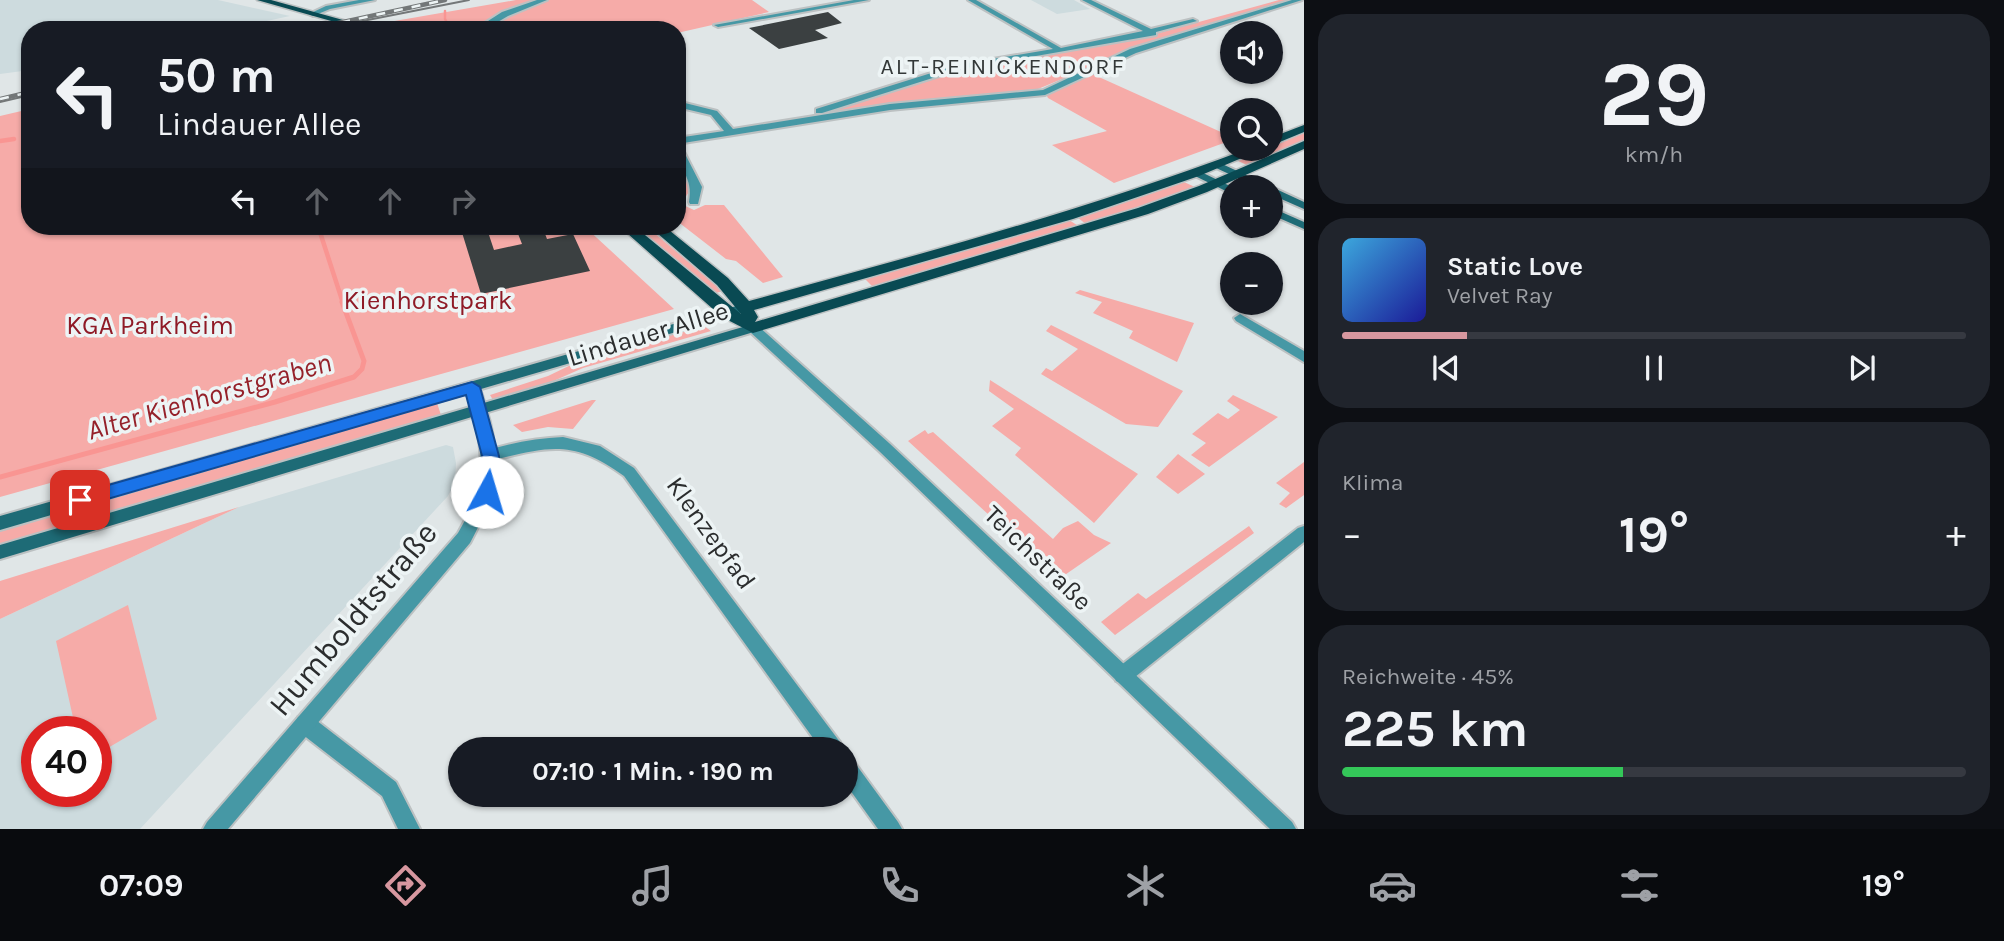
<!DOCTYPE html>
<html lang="de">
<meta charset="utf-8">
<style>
body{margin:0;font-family:Karla,sans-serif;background:#20242c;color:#f1f3f6;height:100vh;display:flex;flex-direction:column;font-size:26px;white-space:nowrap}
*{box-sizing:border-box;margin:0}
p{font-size:23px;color:#9ea1a6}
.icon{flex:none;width:38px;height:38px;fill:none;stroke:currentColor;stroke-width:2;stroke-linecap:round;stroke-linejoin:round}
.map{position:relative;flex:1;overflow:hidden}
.drawer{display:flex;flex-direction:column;gap:14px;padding:14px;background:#0d0f14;width:700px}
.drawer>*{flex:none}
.top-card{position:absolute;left:21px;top:21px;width:665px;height:214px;border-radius:28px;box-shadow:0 2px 5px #0004;background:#171b24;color:#f1f3f6;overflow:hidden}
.buttons{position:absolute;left:1220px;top:21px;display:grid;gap:14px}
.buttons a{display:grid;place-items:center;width:63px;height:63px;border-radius:50%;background:#171b24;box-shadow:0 2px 5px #0004;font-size:35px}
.speed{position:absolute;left:21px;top:716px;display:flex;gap:14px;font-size:35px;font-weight:700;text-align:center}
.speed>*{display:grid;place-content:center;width:91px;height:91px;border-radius:50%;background:#171b24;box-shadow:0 2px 5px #0004;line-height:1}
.speed .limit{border:10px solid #d22;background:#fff;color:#111}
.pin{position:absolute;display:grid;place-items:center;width:60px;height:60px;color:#fff;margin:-30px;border-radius:14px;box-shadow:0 4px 10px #0006}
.me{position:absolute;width:77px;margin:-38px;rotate:6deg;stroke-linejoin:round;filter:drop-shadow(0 0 5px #0008)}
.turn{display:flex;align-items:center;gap:24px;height:147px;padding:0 21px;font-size:32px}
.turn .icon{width:91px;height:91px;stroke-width:2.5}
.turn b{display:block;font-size:49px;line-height:60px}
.lanes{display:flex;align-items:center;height:66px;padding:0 21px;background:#0003;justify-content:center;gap:35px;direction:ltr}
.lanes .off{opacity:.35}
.big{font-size:52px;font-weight:700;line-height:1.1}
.drawer .widget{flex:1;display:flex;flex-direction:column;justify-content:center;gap:10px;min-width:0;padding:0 24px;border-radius:28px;background:#20242c}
.drawer .dial{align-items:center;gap:0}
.dial b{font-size:91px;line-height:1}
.song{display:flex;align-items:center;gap:21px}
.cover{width:84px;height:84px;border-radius:10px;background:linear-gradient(135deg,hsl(200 70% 55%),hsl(240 70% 35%))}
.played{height:7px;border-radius:4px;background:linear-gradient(90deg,#d7979f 20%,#363941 20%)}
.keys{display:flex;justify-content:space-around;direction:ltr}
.heat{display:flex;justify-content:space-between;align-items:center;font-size:38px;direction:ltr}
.charge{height:10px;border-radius:5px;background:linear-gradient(90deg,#34c759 45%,#363941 0)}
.trip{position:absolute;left:448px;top:737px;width:410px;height:70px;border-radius:35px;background:#171b24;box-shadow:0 2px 5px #0004;font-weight:700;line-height:70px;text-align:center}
.menu{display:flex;height:112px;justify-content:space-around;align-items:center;background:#090b0e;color:#9ea1a6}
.menu .icon{width:49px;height:49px}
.menu .current{color:#d7979f}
.menu b{font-size:32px;color:#f1f3f6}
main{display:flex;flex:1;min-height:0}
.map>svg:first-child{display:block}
.built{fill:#cddbde;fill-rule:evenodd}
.green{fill:#f6aba8}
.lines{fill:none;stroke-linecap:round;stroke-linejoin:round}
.stream-far2{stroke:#f99592;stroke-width:2.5}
.stream-far1{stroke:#f99592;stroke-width:4.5}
.stream{stroke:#f99592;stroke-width:5}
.building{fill:#3b4041}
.minor-casing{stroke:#bcc1c2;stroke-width:4}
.tertiary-casing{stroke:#bcc1c2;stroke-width:4}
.secondary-casing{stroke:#bcc1c2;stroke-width:4}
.primary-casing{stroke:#bcc1c2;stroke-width:3}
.minor{fill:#4698a5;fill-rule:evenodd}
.tertiary{fill:#4698a5;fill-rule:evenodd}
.secondary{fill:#1e6b76;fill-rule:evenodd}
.primary{fill:#094a53;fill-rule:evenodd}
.tram{stroke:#737778;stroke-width:2}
.rail-casing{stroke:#737778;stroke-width:4.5}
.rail{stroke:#edf4f5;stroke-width:2.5;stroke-dasharray:9;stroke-linecap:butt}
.route{fill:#1a73e8;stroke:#114b97;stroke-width:2}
.labels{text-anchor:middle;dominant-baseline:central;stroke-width:7;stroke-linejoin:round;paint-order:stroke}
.far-neighbourhood-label{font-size:23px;letter-spacing:2px;fill:#333838;stroke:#edf4f5}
.park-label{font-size:26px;fill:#8f1a26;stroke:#edf4f5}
.street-label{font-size:26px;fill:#2b2d2e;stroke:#edf4f5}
.water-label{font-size:28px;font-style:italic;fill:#95212a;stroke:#edf4f5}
.near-street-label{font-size:32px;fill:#2b2d2e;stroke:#edf4f5}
</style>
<main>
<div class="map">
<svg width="1304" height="829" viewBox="0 0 1304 829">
<rect width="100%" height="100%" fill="#e0e6e7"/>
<g class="built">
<polygon points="0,0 218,0 290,16 224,30 30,30 30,70 0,74"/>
<polygon points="1031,0 1074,0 1090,9 1057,14"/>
<path d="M446,445L453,447L456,463L455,482L448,496L140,829H0V619L239,507ZM37,732H96V791H37Z"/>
</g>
<g class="green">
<polygon points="516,0 752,0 769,12 677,33 677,30 408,30 383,23"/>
<polygon points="1279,0 1291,0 1158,39 1038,89 896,104 808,116 970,68 1144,37"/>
<polygon points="1090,73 1232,137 1232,140 1114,183 1052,145 1107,131 1048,98 1045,92"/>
<polygon points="30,109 30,226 584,226 674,309 0,497 0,116"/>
<polygon points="1304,133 1304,141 1247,165 1238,161"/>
<polygon points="685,173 692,187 681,204 694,210 705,205 724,205 783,277 763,283 736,261 726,259 677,221 677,176"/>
<polygon points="1184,182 1195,187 1087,225 1077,217"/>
<polygon points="1069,220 1080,227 874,288 865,279"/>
<polygon points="635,226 646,226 723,291 716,293"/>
<polygon points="1080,290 1194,323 1177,362 1129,338 1133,331 1093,313 1102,302 1075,293"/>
<polygon points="1051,325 1183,391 1158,427 1126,424 1041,374 1046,368 1052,371 1078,349 1046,331"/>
<polygon points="704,326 711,331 583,368 549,383 493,400 490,395 548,376 577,362"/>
<polygon points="990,380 1138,474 1094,523 1015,455 1021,448 992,426 1014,409 989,391"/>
<polygon points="1233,395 1278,417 1209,467 1191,455 1206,443 1192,434 1218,413 1228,419 1240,410 1227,401"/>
<polygon points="592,400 596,400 573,429 548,427 522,432 513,425"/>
<polygon points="437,403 441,415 0,545 0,529"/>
<polygon points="925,430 928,434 933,432 1053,539 1063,528 1078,521 1094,535 1111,543 1059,579 908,441"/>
<polygon points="1178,454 1205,474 1178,494 1156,477"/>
<polygon points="1304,462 1304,495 1286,508 1279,504 1290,493 1276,483"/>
<polygon points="239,507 0,619 0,581"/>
<polygon points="1249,526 1254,533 1115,635 1101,622 1138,593 1146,599"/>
<polygon points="128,605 157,719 96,755 96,732 76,731 56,641"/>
</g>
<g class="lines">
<polyline class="stream-far2" points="445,11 445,19 451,30"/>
<g class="stream-far1">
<polyline points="0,141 14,139"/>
<polyline points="318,226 343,303"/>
</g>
<polyline class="stream" points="0,477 275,402 354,377 362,369 364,361 342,302"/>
</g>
<g class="building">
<polygon points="828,12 842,23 815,30 828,38 779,49 749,28"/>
<polygon points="460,226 486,226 494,250 522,244 515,226 542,226 547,239 573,234 590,271 481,294"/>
</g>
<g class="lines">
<defs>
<g id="minor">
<polygon points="359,0 375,0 330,9 313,16 309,14 326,6"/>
<polygon points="537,0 547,0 508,16 484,30 474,30 502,12"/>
<polygon points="854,0 869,0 718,27 714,25"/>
<polygon points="968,0 976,0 1061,48 1143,31 1082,0 1091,0 1151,29 1193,19 1197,21 1156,32 1156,35 961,69 822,113 816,113 816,109 957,65 1053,49"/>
<polygon points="1292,0 1302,0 1136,53 1045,95 890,110 677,144 677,138 724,131 711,115 677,107 677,101 717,111 733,129 890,104 1043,90 1130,49"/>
<path d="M677,145L682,148L702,187L698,204H690L689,202C694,176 677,170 677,145Z"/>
<polygon points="1240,314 1304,351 1304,362 1236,321 1234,318"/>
<path d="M563,437L600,446L634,468L840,742L843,749H821L624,476C574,439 548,446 491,461L486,459L484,455L486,451C511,443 537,438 563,437Z"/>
<polygon points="1304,526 1304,542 1130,681 1123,684 1116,681 1114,675 1116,669 1298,528"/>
<polygon points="305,714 312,717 396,782 420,829 398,829 382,796 298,731 295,724 298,717"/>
<polygon points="845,756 852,759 898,822 902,829 878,829 845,783"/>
</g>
<g id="tertiary">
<polygon points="753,324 757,325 889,443 1292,822 1296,829 1270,829 879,451 749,331 747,328"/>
<path d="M472,382C481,385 482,396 485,405C503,460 497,493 470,543L228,829H203L207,822L458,533C490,478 484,446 465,387Z"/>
</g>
<g id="secondary">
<polygon points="1214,163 1220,163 1304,202 1304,209 1270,194 1270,187 1257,187 1214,167"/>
<polygon points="1193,171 1199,171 1232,187 1232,194 1193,175"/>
<polygon points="1270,207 1304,222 1304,229 1270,214"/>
<polygon points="747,303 751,304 753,307 751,310 0,530 0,516"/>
<polygon points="753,324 759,328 757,331 0,559 0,545"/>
</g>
<g id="primary">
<polygon points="257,0 271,0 379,30 363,30"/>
<polygon points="1304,125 1304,132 1270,146 1270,138"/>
<path d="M1304,141V149L1207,192L1148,214L753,333L722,317L619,226H634L741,314L717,285L649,226H664L728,278L749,301C917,255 1084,211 1247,149H1263L1199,176L1073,219L754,310L758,317L755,322L1138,208L1199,186Z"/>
</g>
</defs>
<use href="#minor" class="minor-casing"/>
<use href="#tertiary" class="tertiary-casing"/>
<use href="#secondary" class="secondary-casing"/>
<use href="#primary" class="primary-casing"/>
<use href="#minor" class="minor"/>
<use href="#tertiary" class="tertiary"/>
<use href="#secondary" class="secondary"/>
<use href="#primary" class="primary"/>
<g class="tram">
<polyline points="317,30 469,0"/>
<polyline points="0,102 30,95"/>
</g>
<defs>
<g id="rail">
<polyline points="306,30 445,0"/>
<polyline points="0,99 30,92"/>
</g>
</defs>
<use href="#rail" class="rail-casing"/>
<use href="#rail" class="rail"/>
</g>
<polygon class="route" points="472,382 480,387 499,456 496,492 493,497 487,499 481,497 478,492 482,456 466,395 80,507 73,505 71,500 73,495 80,493"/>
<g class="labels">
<g class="far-neighbourhood-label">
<text x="1003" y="66">ALT-REINICKENDORF</text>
</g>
<g class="park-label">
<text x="428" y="300">Kienhorstpark</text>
<text x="150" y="325">KGA Parkheim</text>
</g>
<g class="street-label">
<text transform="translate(648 334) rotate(-17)">Lindauer Allee</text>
<text transform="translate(711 533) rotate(54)">Klenzepfad</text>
<text transform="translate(1038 558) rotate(44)">Teichstraße</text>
</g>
<g class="water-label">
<text transform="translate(209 396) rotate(-16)">Alter Kienhorstgraben</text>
</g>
<g class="near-street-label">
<text transform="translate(353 619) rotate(-50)">Humboldtstraße</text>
</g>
</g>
</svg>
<div class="buttons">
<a><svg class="icon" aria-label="sound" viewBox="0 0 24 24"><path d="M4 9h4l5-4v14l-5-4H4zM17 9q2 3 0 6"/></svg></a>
<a><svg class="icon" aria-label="search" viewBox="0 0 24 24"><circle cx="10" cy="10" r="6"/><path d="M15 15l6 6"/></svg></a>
<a>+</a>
<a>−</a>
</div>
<div class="speed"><div class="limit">40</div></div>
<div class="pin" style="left:80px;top:500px;background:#d93025"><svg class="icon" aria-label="arrive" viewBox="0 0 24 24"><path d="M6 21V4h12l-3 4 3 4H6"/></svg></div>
<svg class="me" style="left:487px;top:492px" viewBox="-20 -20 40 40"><circle r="19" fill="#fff"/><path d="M0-13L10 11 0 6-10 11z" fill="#1a73e8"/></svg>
<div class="trip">07:10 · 1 Min. · 190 m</div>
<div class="top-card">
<div class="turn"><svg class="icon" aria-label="left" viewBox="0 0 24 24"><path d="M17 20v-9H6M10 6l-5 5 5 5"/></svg><div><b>50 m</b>Lindauer Allee</div></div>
<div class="lanes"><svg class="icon" aria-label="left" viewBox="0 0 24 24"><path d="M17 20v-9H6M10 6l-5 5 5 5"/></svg><svg class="icon off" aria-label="ahead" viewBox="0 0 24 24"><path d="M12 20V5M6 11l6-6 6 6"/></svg><svg class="icon off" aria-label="ahead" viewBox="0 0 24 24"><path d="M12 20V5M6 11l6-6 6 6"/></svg><svg class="icon off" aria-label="right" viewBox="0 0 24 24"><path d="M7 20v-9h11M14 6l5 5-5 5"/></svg></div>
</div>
</div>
<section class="drawer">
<div class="widget dial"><b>29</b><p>km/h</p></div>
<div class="widget">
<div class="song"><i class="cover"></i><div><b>Static Love</b><p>Velvet Ray</p></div></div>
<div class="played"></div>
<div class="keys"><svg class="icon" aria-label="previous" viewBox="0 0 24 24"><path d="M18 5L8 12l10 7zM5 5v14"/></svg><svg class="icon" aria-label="pause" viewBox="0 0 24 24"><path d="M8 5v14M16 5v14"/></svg><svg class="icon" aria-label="next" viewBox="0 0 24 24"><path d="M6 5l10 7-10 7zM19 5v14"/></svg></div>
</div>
<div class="widget"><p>Klima</p>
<div class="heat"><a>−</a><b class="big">19°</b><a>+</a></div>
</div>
<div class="widget"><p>Reichweite · 45%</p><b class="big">225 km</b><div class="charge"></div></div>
</section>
</main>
<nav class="menu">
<b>07:09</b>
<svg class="icon current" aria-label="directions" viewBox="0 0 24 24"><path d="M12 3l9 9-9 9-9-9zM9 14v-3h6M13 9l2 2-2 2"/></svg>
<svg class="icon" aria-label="music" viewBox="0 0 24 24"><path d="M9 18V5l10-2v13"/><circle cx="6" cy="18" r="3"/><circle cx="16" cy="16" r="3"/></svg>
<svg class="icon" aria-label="phone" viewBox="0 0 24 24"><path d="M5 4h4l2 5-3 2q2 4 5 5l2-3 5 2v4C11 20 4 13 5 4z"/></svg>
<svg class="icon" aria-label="climate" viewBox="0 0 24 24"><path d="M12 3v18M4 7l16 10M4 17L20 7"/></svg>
<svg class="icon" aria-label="car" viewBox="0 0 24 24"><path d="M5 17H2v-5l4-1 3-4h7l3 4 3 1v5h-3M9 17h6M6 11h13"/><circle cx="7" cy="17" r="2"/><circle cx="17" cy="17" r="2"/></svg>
<svg class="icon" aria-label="filters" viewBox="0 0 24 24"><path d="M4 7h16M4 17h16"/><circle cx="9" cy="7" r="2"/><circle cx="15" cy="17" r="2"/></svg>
<b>19°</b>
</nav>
